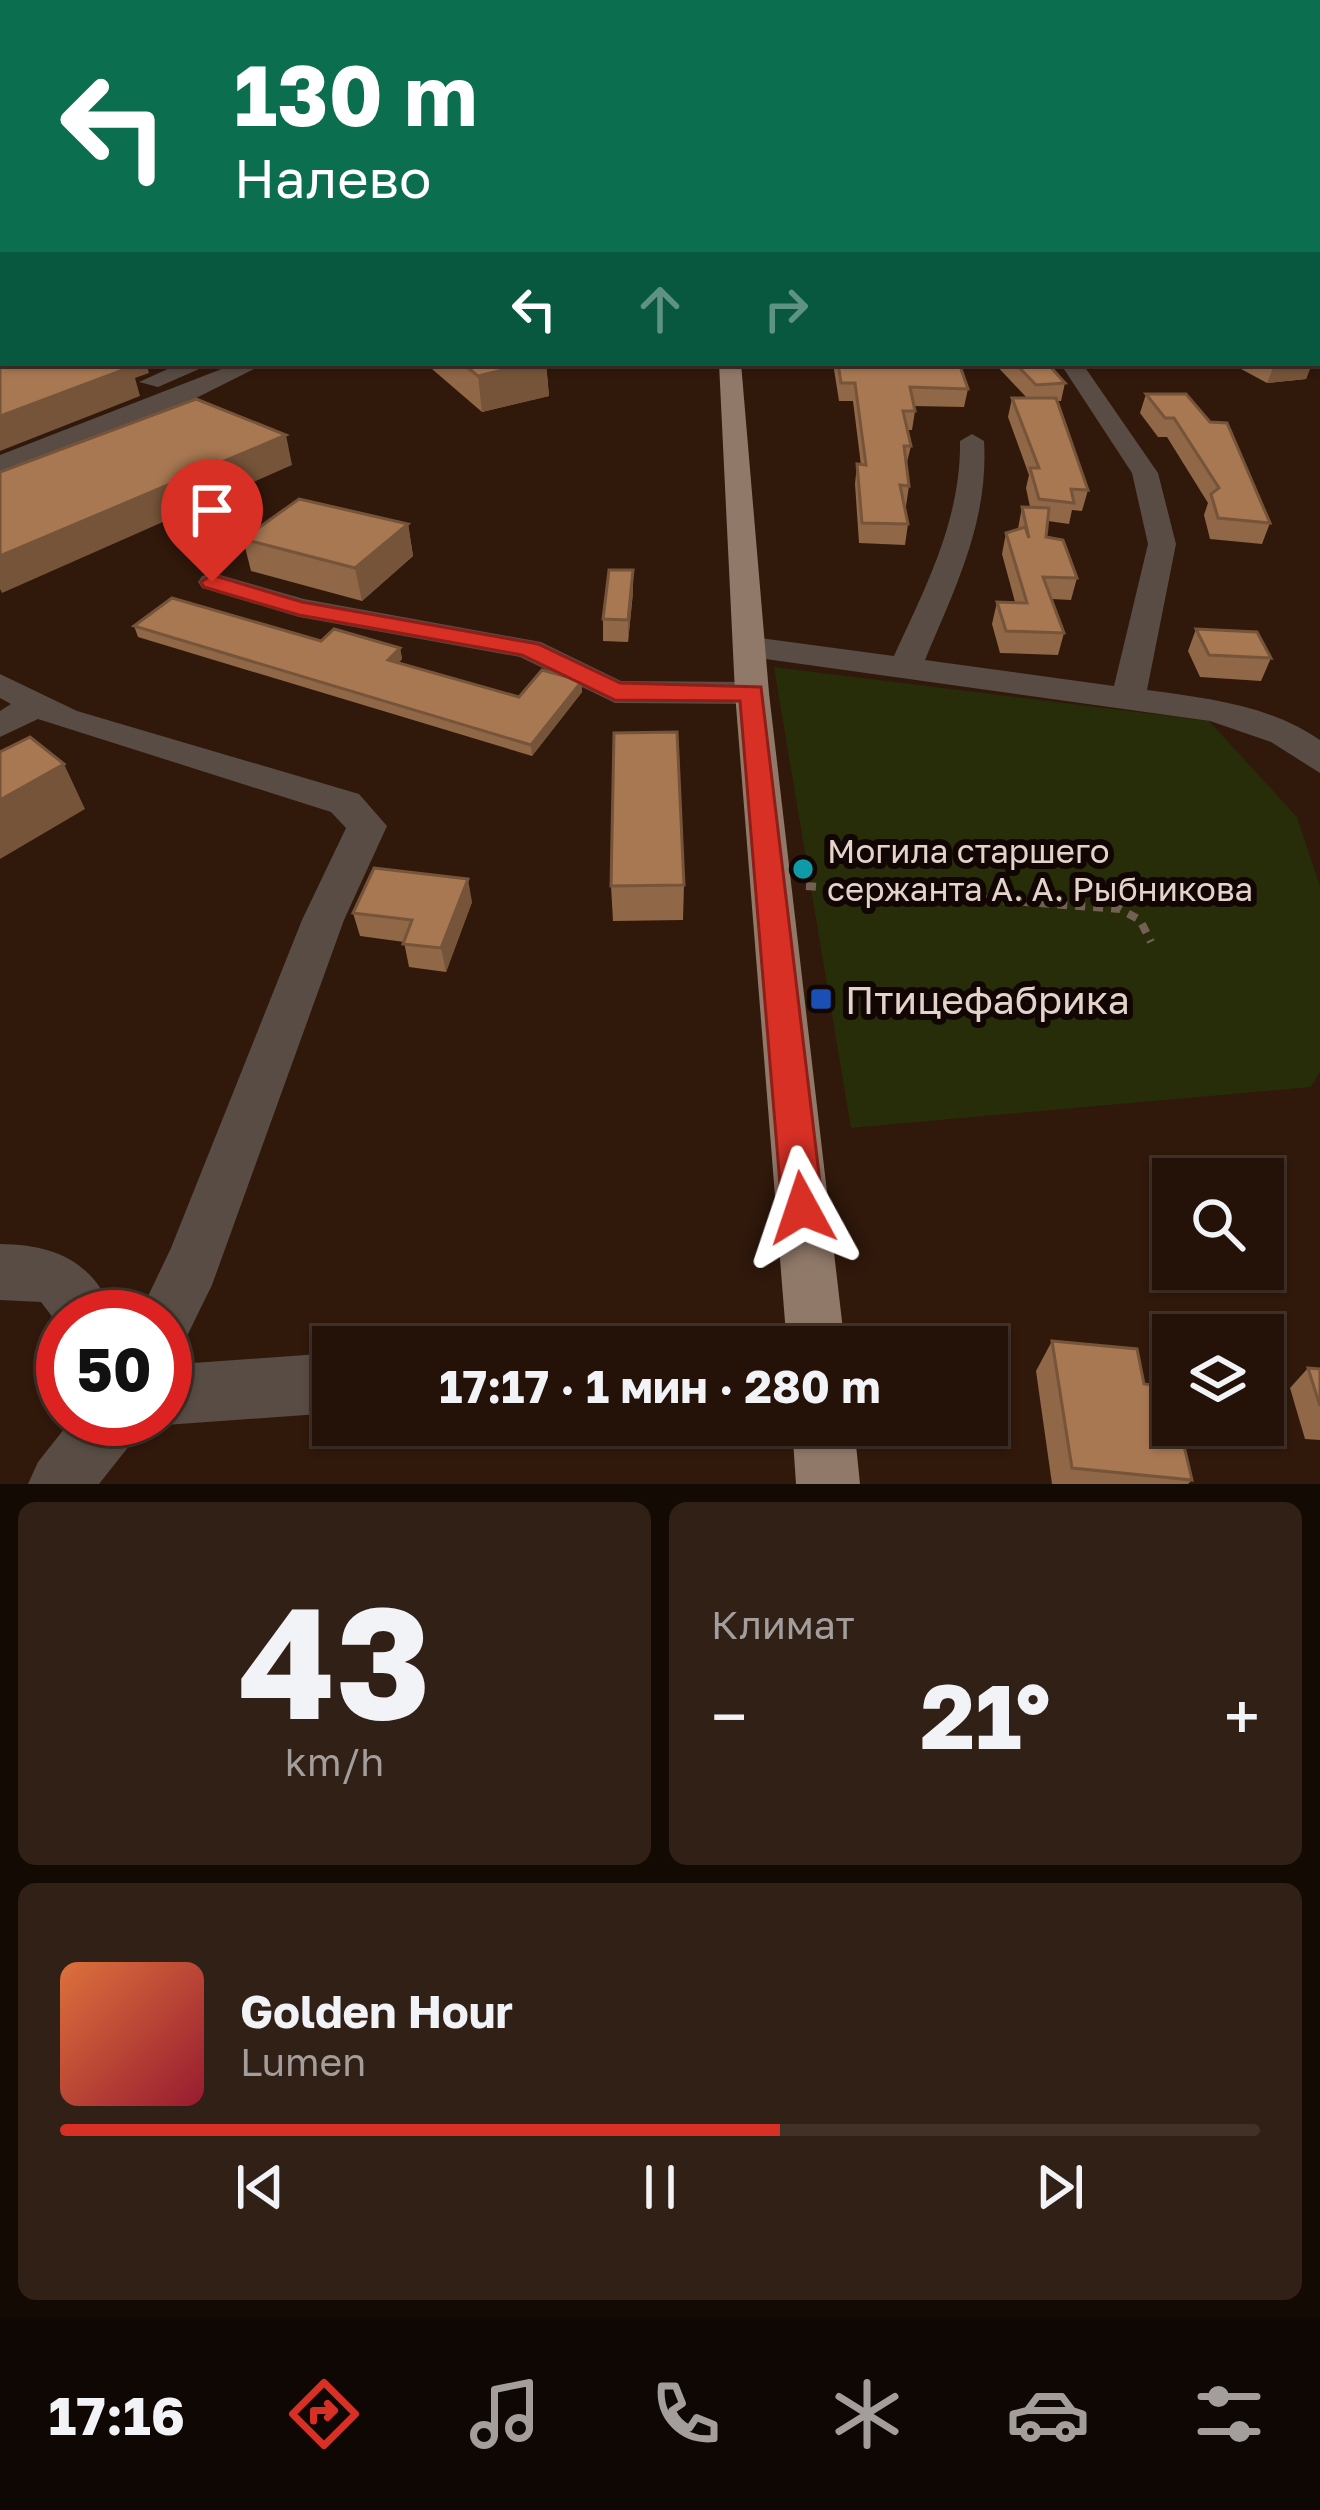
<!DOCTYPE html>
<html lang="ru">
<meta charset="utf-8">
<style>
body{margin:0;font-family:"Golos Text",sans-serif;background:#302016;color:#f1f3f6;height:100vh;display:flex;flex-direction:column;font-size:45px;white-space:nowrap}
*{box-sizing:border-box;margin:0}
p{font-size:39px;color:#a39e9c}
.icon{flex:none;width:66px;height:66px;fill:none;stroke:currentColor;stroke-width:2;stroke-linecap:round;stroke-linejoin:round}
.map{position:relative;height:1484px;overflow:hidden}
.side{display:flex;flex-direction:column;gap:18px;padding:18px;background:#140a04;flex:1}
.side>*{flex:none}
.hud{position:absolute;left:0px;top:0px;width:1320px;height:366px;box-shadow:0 3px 9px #0004,0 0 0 3px #413229;background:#0b6e4f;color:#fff;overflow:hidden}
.buttons{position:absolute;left:1152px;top:1158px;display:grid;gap:24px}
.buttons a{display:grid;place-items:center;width:132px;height:132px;border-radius:0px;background:#241208;box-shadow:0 3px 9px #0004,0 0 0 3px #413229;font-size:60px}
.speed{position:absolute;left:36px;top:1290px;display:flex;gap:24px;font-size:60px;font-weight:700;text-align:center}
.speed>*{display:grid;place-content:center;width:156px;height:156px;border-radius:50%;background:#241208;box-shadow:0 3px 9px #0004,0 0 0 3px #413229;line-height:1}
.speed .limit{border:18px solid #d22;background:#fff;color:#111}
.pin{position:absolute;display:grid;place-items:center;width:102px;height:102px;color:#fff;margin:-123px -51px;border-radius:50% 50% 50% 0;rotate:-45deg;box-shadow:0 0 12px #0007}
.pin .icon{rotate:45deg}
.me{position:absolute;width:132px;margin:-66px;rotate:355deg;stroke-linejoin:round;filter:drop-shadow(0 0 9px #0008)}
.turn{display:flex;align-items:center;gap:42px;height:252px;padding:0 36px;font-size:54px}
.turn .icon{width:156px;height:156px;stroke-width:2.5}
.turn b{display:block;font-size:84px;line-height:102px}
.lanes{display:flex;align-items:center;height:114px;padding:0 36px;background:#0003;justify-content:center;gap:60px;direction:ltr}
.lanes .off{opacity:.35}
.big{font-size:90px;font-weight:700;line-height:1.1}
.side .widget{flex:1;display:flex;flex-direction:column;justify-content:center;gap:18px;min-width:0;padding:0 42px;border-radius:18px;background:#302016}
.side .dial{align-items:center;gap:0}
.dial b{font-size:156px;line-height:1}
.song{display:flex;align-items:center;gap:36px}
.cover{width:144px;height:144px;border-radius:18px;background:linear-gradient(135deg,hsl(20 70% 55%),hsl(350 70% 35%))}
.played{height:12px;border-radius:6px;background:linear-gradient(90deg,#d93025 60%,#413229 60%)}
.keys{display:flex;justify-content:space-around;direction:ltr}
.heat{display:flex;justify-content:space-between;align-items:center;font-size:66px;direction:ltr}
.side .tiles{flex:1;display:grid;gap:18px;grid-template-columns:1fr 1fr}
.widget:last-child{grid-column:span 2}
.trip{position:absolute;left:312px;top:1326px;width:696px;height:120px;border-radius:0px;background:#241208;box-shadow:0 3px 9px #0004,0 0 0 3px #413229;font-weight:700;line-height:120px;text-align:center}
.dock{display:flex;height:192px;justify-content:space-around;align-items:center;background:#0e0703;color:#a39e9c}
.dock .icon{width:84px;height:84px}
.dock .on{color:#d93025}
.dock b{font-size:54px;color:#f1f3f6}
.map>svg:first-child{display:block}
.green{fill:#272c09}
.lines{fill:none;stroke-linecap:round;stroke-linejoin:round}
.river{fill:#000d11;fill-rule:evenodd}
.path{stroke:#745f53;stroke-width:8;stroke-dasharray:10 8;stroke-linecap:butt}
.minor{fill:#584c44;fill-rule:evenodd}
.major{fill:#907969;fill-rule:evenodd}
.wall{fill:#906747}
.shaded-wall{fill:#765439}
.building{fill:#a87852;stroke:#765439;stroke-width:3}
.route{fill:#d93025;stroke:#8d1f18;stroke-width:3}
.culture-dot{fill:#0f9aa8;stroke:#110603;stroke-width:4.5}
.transit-dot{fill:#1a4fb4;stroke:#110603;stroke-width:4.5}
.labels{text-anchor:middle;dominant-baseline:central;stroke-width:12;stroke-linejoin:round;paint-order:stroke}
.poi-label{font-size:33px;fill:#e4d3ca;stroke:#110603;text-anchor:start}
.near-poi-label{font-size:39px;fill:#e4d3ca;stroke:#110603;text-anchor:start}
</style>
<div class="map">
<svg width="1320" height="1484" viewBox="0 0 1320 1484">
<rect width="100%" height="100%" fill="#30180b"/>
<polygon class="green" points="774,667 1209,721 1297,817 1320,886 1320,1072 1311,1087 851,1128"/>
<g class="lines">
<rect class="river" x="1317" y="280" width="3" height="18"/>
<polyline class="path" points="806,886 1120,909 1140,920 1151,942"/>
<g class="minor">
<polygon points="1317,175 1320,176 1320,186 1317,185"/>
<polygon points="1317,208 1320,209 1320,219 1317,218"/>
<polygon points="1317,348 1320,349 1320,363 1317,362"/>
<polygon points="181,363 213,363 158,387 139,382"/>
<polygon points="237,363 266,363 182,405 0,472 0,455"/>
<path d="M1060,363H1082L1158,473L1176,544L1147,690C1206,698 1270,705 1320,740V773L1271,742L1210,721L752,657L736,647L752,637L894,656C926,586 961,520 960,441L972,434L984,441C989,521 955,588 925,660L1114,686L1148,544L1132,473Z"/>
<polygon points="213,573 304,599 541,642 621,681 752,682 769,693 752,704 615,703 520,657 299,617 202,588 198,582 202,576"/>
<polygon points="0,674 77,711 359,794 387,826 344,920 212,1285 185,1340 165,1349 165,1317 138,1317 171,1248 302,920 346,828 331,812 38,719 0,737 0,711 11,704 0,698"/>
<path d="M0,1244C58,1245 93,1262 116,1317H63V1331L41,1302L0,1300Z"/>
<polygon points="333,1353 333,1413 165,1425 150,1419 165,1419 165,1365"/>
<polygon points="72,1419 141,1419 133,1441 99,1484 28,1484 38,1462"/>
</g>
<g class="major">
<polygon points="719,363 741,363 769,693 845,1347 787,1347 735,693"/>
<polygon points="792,1425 854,1425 860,1484 796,1484"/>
</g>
</g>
<g class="wall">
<polygon points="0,154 3,154 3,302 0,300"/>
<polygon points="425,363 546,363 549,396 482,412"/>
<polygon points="833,363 959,363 968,389 964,407 913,406 915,411 912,430 907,430 911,446 906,466 909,486 906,506 904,506 908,524 905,545 859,543 855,484 857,464 861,465 853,401 839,401"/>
<polygon points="994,363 1047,363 1065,383 1061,401 1057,401 1088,490 1082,511 1072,510 1069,524 1048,521 1046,537 1077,578 1071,600 1051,599 1064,633 1058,655 1000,653 992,624 997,602 1015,602 1002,554 1006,533 1018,529 1022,507 1030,507 1026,488 1029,475 1008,417 1012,398 1027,398"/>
<polygon points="1230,363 1312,363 1306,379 1267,383"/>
<polygon points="1146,394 1186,394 1270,523 1262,544 1210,539 1204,515 1208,503 1167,437 1158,437 1140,413"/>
<polygon points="408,524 413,556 362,601 251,571 243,539"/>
<polygon points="633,592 628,642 603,641 603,619"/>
<polygon points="134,626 400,648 402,659 398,663 519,697 582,681 582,692 532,756 138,637"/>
<polygon points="1196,629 1271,658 1261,681 1200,677 1188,651"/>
<polygon points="684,885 683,920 613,921 611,886"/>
<polygon points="472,902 446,972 409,967 404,942 360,936 353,913"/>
<polygon points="1052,1341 1144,1384 1192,1480 1188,1484 1052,1484 1036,1371"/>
<polygon points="1308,1368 1320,1369 1320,1440 1305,1439 1290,1388"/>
</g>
<g class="shaded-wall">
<polygon points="110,363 146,363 149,373 135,378 140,396 0,451 0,416"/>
<polygon points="532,363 546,363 549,396 482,412 478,376"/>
<polygon points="1289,363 1312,363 1306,379 1267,383 1274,365"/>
<polygon points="286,435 292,465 2,593 0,589 0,556"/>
<polygon points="408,524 413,556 362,601 355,568"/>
<polygon points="633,570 633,592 628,642 628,620"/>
<polygon points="400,648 402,659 390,671 388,660"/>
<polygon points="582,681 582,692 532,756 531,745"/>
<polygon points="64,764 85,809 0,859 0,800"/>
<polygon points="468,879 472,902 446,972 441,948"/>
</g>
<g class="building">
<polygon points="3,182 3,205 0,203 0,183"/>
<polygon points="0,209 3,209 3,279 0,280"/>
<polygon points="1317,307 1320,308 1320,344 1317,344"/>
<polygon points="3,334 3,363 122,363 131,367 0,416 0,335"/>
<polygon points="462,363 532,363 478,376"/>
<polygon points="838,363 959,363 968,389 910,387 915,411 903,411 911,446 904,446 909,486 900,485 908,524 862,523 857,464 866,465 855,383 841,383"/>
<polygon points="1015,363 1047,363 1065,383 1036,385"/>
<polygon points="1146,394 1186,394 1210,422 1227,423 1270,523 1218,518 1211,494 1219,488 1174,418 1165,418"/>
<polygon points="1012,398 1056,398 1088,490 1071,489 1074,503 1039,499 1030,468 1039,468"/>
<polygon points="196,399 286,435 0,556 0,472"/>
<polygon points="299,499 408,524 355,568 243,539"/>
<polygon points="1022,507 1049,508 1046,537 1063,540 1077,578 1043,577 1064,633 1006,631 997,602 1027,603 1006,533 1025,527 1029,538"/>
<polygon points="609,570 633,570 628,620 603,619"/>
<polygon points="172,598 321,641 334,629 400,648 388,660 519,697 542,670 582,681 531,745 134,626"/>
<polygon points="1196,629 1257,632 1271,658 1209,655"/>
<polygon points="677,732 684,885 611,886 614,733"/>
<polygon points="30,737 64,764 0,800 0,752"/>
<polygon points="374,868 468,879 441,948 403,944 412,920 353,913"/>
<polygon points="1052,1341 1137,1349 1144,1384 1170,1387 1173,1400 1173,1425 1179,1425 1192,1480 1072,1468"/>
<polygon points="1308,1368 1320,1369 1320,1406"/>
</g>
<linearGradient id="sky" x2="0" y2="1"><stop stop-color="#1a0d06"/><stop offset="0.43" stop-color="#483d3f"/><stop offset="1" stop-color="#483d3f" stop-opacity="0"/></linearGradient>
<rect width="1320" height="362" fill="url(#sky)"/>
<polygon class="route" points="212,575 302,602 538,644 620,683 761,687 823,1208 817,1221 802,1227 788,1221 782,1208 740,701 615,700 522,655 299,615 204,587 201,582"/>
<circle class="culture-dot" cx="803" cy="869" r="12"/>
<rect class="transit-dot" x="809" y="987" width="24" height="24" rx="6"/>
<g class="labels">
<g class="poi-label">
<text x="827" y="850">Могила старшего<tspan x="827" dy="38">сержанта А. А. Рыбникова</tspan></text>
</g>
<g class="near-poi-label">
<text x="845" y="999">Птицефабрика</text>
</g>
</g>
</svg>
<div class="buttons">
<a><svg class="icon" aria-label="search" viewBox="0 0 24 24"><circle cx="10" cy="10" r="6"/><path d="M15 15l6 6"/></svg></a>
<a><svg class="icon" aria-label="layers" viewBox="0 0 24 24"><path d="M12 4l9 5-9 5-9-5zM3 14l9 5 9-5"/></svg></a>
</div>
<div class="speed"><div class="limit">50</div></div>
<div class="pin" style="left:212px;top:582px;background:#d93025"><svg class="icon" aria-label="arrive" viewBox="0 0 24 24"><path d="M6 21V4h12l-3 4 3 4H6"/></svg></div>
<svg class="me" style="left:802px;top:1208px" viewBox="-20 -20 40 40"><path d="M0-17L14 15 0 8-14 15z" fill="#d93025" stroke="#fff" stroke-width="4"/></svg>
<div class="trip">17:17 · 1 мин · 280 m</div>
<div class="hud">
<div class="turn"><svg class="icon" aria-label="left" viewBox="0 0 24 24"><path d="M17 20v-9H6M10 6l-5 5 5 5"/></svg><div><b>130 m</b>Налево</div></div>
<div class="lanes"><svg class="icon" aria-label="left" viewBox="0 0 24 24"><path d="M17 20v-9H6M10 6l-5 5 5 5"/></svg><svg class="icon off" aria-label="ahead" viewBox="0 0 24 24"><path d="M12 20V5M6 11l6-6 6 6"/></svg><svg class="icon off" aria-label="right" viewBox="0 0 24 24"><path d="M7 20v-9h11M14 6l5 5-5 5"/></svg></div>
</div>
</div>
<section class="side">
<div class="tiles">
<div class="widget dial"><b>43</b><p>km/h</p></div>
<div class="widget"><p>Климат</p>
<div class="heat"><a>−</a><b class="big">21°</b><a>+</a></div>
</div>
<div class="widget">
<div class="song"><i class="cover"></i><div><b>Golden Hour</b><p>Lumen</p></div></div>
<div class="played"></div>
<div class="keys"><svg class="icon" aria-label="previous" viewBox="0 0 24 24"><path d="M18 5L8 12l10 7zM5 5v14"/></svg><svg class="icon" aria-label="pause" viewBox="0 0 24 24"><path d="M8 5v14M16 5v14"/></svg><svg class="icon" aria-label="next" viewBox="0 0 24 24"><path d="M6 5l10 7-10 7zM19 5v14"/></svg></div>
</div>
</div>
</section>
<nav class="dock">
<b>17:16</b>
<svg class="icon on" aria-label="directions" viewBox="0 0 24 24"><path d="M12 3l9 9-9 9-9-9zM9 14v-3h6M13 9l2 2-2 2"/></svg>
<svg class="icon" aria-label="music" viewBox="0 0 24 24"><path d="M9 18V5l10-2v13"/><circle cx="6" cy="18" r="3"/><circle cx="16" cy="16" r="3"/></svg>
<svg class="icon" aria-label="phone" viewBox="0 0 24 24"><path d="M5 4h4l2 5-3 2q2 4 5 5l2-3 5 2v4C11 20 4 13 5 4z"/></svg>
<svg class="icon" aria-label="climate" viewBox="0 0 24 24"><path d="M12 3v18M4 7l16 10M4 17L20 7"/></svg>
<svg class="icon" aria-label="car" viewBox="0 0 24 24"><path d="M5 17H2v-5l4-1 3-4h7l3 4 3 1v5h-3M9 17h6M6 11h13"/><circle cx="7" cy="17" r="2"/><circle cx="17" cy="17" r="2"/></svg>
<svg class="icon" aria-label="filters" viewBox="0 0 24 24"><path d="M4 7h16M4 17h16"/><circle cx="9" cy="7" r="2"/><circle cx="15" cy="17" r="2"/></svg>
</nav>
